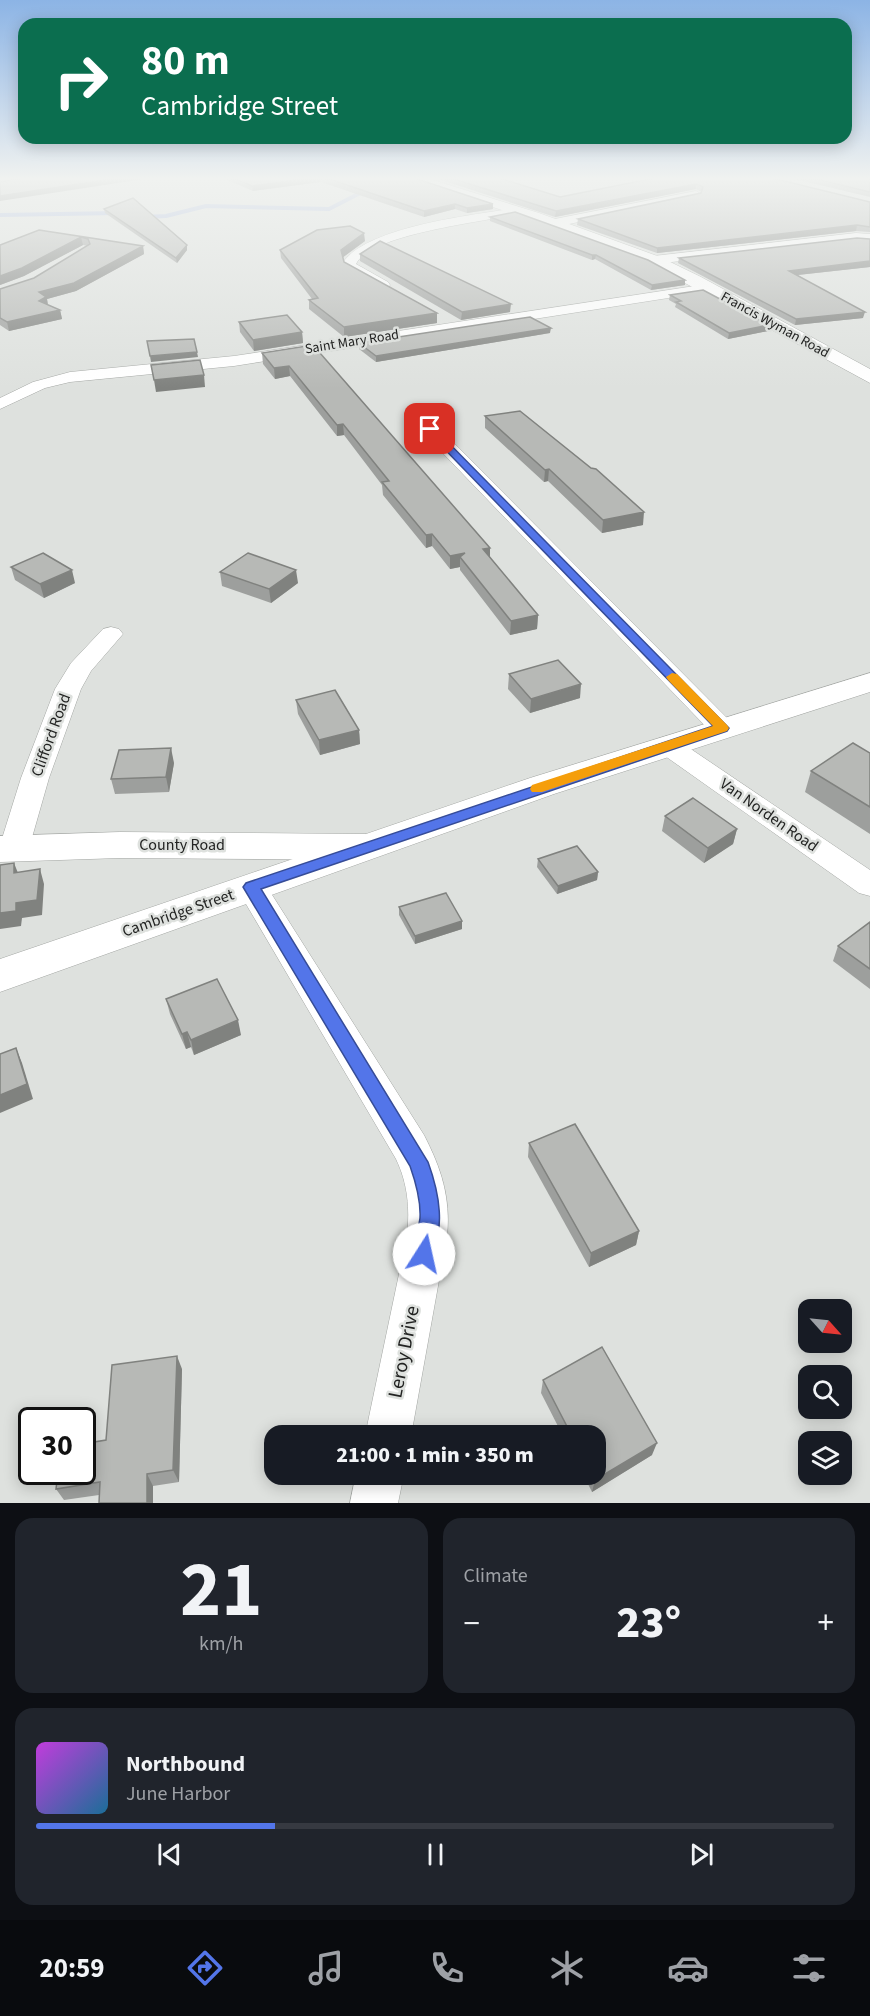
<!DOCTYPE html>
<meta charset="utf-8">
<style>
body{margin:0;font-family:"Source Sans 3",sans-serif;background:#20242c;color:#f1f3f6;height:100vh;display:flex;flex-direction:column;font-size:22px;white-space:nowrap}
*{box-sizing:border-box;margin:0}
p{font-size:20px;color:#9ea1a6}
.icon{flex:none;width:33px;height:33px;fill:none;stroke:currentColor;stroke-width:2;stroke-linecap:round;stroke-linejoin:round}
.map{position:relative;height:1503px;overflow:hidden}
.side{display:flex;flex-direction:column;gap:15px;padding:15px;background:#0d0f14;flex:1}
.side>*{flex:none}
.banner{position:absolute;left:18px;top:18px;width:834px;height:126px;border-radius:18px;box-shadow:0 3px 15px #0003;background:#0b6e4f;color:#fff;overflow:hidden}
.needle{width:39px;rotate:117deg}
.controls{position:absolute;left:798px;top:1299px;display:grid;gap:12px}
.controls a{display:grid;place-items:center;width:54px;height:54px;border-radius:12px;background:#171b24;box-shadow:0 3px 15px #0003;font-size:30px}
.speed{position:absolute;left:18px;top:1407px;display:flex;gap:12px;font-size:30px;font-weight:700;text-align:center}
.speed>*{display:grid;place-content:center;width:78px;height:78px;border-radius:50%;background:#171b24;box-shadow:0 3px 15px #0003;line-height:1}
.speed .limit{border:3px solid #111;border-radius:9px;background:#fff;color:#111}
.pin{position:absolute;display:grid;place-items:center;width:51px;height:51px;color:#fff;margin:-26px;border-radius:12px;box-shadow:0 3px 9px #0006}
.me{position:absolute;width:66px;margin:-33px;rotate:10deg;stroke-linejoin:round;filter:drop-shadow(0 0 4px #0008)}
.turn{display:flex;align-items:center;gap:21px;height:126px;padding:0 24px;font-size:27px}
.turn .icon{width:78px;height:78px;stroke-width:2.5}
.turn b{display:block;font-size:42px;line-height:51px}
.big{font-size:45px;font-weight:800;line-height:1.1}
.side .card{flex:1;display:flex;flex-direction:column;justify-content:center;gap:9px;min-width:0;padding:0 21px;border-radius:18px;background:#20242c}
.side .dial{align-items:center;gap:0}
.dial b{font-size:78px;line-height:1}
.song{display:flex;align-items:center;gap:18px}
.cover{width:72px;height:72px;border-radius:9px;background:linear-gradient(135deg,hsl(290 70% 55%),hsl(200 70% 35%))}
.played{height:6px;border-radius:3px;background:linear-gradient(90deg,#5375e9 30%,#363941 30%)}
.keys{display:flex;justify-content:space-around;direction:ltr}
.heat{display:flex;justify-content:space-between;align-items:center;font-size:33px;direction:ltr}
.side .tiles{flex:1;display:grid;gap:15px;grid-template-columns:1fr 1fr}
.card:last-child{grid-column:span 2}
.trip{position:absolute;left:264px;top:1425px;width:342px;height:60px;border-radius:18px;background:#171b24;box-shadow:0 3px 15px #0003;font-weight:800;line-height:60px;text-align:center}
.tabs{display:flex;height:96px;justify-content:space-around;align-items:center;background:#090b0e;color:#9ea1a6}
.tabs .icon{width:42px;height:42px}
.tabs .selected{color:#5375e9}
.tabs b{font-size:27px;color:#f1f3f6}
.map>svg:first-child{display:block}
.lines{fill:none;stroke-linecap:round;stroke-linejoin:round}
.stream{stroke:#a3b4e0;stroke-width:4}
.minor-casing{stroke:#a3a6a3;stroke-width:1}
.tertiary-casing{stroke:#a3a6a3;stroke-width:1}
.secondary-casing{stroke:#a3a6a3;stroke-width:1}
.primary-casing{stroke:#a3a6a3;stroke-width:1}
.minor{fill:#fff;fill-rule:evenodd}
.tertiary{fill:#fff;fill-rule:evenodd}
.secondary{fill:#fff;fill-rule:evenodd}
.primary{fill:#fff;fill-rule:evenodd}
.wall{fill:#9d9f9d}
.shaded-wall{fill:#80827f}
.building{fill:#b7b9b6;stroke:#80827f;stroke-width:1.5}
.route{fill:#5375e9;stroke:#364c97;stroke-width:1.5}
.slow{fill:#f59e0b}
.labels{text-anchor:middle;dominant-baseline:central;stroke-width:5;stroke-linejoin:round;paint-order:stroke}
.far-street-label{font-size:14px;fill:#222322;stroke:#dee1de}
.street-label{font-size:16px;fill:#222322;stroke:#dee1de}
.near-street-label{font-size:20px;fill:#222322;stroke:#dee1de}
</style>
<div class="map">
<svg width="870" height="1503" viewBox="0 0 870 1503">
<rect width="100%" height="100%" fill="#dee1de"/>
<g class="lines">
<g class="stream">
<polyline points="0,215 118,213"/>
<polyline points="143,217 166,216 206,206 329,209 366,190"/>
</g>
<defs>
<g id="minor">
<polygon points="696,191 701,194 700,196 555,227 549,223 555,219"/>
<path d="M517,208L523,211L521,213C487,222 371,233 356,264L388,282L390,285L388,288C375,291 348,273 343,262C370,226 473,215 517,208Z"/>
<polygon points="856,233 870,234 870,242 856,241 654,264 648,260 654,256"/>
<polygon points="708,284 713,285 715,288 713,291 234,366 70,382 45,388 0,409 0,398 33,382 70,372 234,356"/>
<polygon points="416,410 422,411 731,722 735,728 731,734 722,736 713,734 410,419 407,415 410,411"/>
<polygon points="111,627 119,629 123,634 91,671 81,689 49,778 29,848 25,855 14,859 3,855 0,845 21,778 55,689 71,663 103,629"/>
<polygon points="667,736 676,739 870,870 870,896 859,893 658,751 654,745 658,739"/>
<path d="M251,876L262,879L424,1135C441,1168 451,1198 447,1236L411,1436H365L407,1236C410,1209 408,1184 396,1159L236,887L240,879Z"/>
<polygon points="356,1474 404,1474 398,1503 350,1503"/>
</g>
<polygon id="tertiary" points="120,832 365,834 378,838 383,847 378,856 365,860 120,858 0,862 0,836"/>
<polygon id="secondary" points="403,177 423,177 539,213 660,257 701,277 870,369 870,383 648,263 529,219"/>
<polygon id="primary" points="870,673 870,692 554,794 0,992 0,959 530,778"/>
</defs>
<use href="#minor" class="minor-casing"/>
<use href="#tertiary" class="tertiary-casing"/>
<use href="#secondary" class="secondary-casing"/>
<use href="#primary" class="primary-casing"/>
<use href="#minor" class="minor"/>
<use href="#tertiary" class="tertiary"/>
<use href="#secondary" class="secondary"/>
<use href="#primary" class="primary"/>
</g>
<g class="wall">
<polygon points="220,177 412,177 493,204 493,209 467,213 455,209 424,217 321,182 253,191"/>
<polygon points="432,177 496,177 560,197 660,177 870,202 870,232 856,231 657,253 577,225 578,219 701,193 702,192 696,189 555,217"/>
<polygon points="786,177 870,177 870,197"/>
<polygon points="104,209 187,245 187,250 177,263 105,213"/>
<polygon points="490,217 685,280 685,285 651,290 595,259 592,260 490,221"/>
<polygon points="39,230 143,246 144,254 76,291 47,299 48,305 60,310 62,319 9,331 0,325 0,289 34,278 88,246 83,245 24,276 0,285 0,245"/>
<polygon points="870,239 870,267 798,275 863,318 795,325 678,263 679,258"/>
<polygon points="365,241 343,257 344,262 437,313 437,323 344,337 309,309 309,300 312,299 281,258 280,250"/>
<polygon points="360,254 510,312 461,320 360,261"/>
<polygon points="670,295 769,325 768,331 728,339 675,307 676,304 669,300"/>
<polygon points="239,322 302,332 303,343 254,351 240,332"/>
<polygon points="550,333 376,362 359,349 359,343"/>
<polygon points="313,345 538,615 537,629 510,635 460,570 460,567 450,569 432,546 426,548 383,495 382,485 344,435 337,436 290,376 275,379 263,364 262,353"/>
<polygon points="485,416 643,525 602,533 548,481 544,482 485,428"/>
<polygon points="11,567 75,583 44,598 15,580"/>
<polygon points="220,572 298,583 271,603 222,586"/>
<polygon points="509,674 580,698 530,713 508,689"/>
<polygon points="296,700 359,730 360,744 320,755 298,714"/>
<polygon points="870,753 870,834 805,792 811,771"/>
<polygon points="174,763 169,792 115,794 111,779"/>
<polygon points="665,816 737,829 733,844 704,863 662,831"/>
<polygon points="538,859 598,872 597,880 557,894 537,867"/>
<polygon points="399,907 462,929 415,944 399,915"/>
<polygon points="870,922 870,989 833,961 838,946"/>
<polygon points="166,999 241,1035 194,1055 191,1047 186,1049 170,1014"/>
<polygon points="529,1143 639,1231 636,1245 589,1267 528,1157"/>
<polygon points="182,1369 179,1482 153,1486 153,1503 99,1503 99,1495 64,1500 56,1489 106,1440"/>
<polygon points="543,1380 652,1455 592,1492 583,1474 596,1474 596,1436 563,1436 541,1393"/>
</g>
<g class="shaded-wall">
<polygon points="124,177 157,177 0,201 0,196"/>
<polygon points="317,177 321,177 321,182 253,191 252,186"/>
<polygon points="696,184 696,189 555,217 556,211"/>
<polygon points="455,204 455,209 424,217 424,211"/>
<polygon points="493,204 493,209 467,213 467,208"/>
<polygon points="857,225 856,231 657,253 657,248"/>
<polygon points="364,233 365,241 342,258 341,250"/>
<polygon points="81,237 83,245 24,276 0,285 0,276"/>
<polygon points="187,245 187,250 177,263 176,258"/>
<polygon points="143,246 144,254 76,291 47,299 48,306 41,309 39,292"/>
<polygon points="592,255 596,255 595,259 592,260"/>
<polygon points="870,261 870,267 788,276 789,271"/>
<polygon points="685,280 685,285 651,290 652,285"/>
<polygon points="511,304 510,312 461,320 462,312"/>
<polygon points="60,310 62,319 9,331 7,322"/>
<polygon points="865,312 863,318 795,325 796,319"/>
<polygon points="437,313 437,323 344,337 344,327"/>
<polygon points="769,325 768,331 728,339 729,333"/>
<polygon points="551,328 550,333 376,362 376,356"/>
<polygon points="302,332 303,343 254,351 253,340"/>
<polygon points="197,352 198,357 151,362 150,356"/>
<polygon points="289,366 290,376 275,379 274,368"/>
<polygon points="204,375 205,387 156,392 154,380"/>
<polygon points="343,424 344,435 337,436 337,425"/>
<polygon points="549,469 548,481 544,482 545,470"/>
<polygon points="644,512 643,525 602,533 603,520"/>
<polygon points="432,534 432,546 426,548 426,535"/>
<polygon points="490,548 490,561 483,549"/>
<polygon points="465,553 460,557 460,567 450,569 450,556"/>
<polygon points="72,570 75,583 44,598 40,584"/>
<polygon points="296,570 298,583 271,603 269,589"/>
<polygon points="538,615 537,629 510,635 511,621"/>
<polygon points="581,684 580,698 530,713 531,699"/>
<polygon points="359,730 360,744 320,755 319,740"/>
<polygon points="171,748 174,763 169,792 166,777"/>
<polygon points="737,829 733,844 704,863 708,848"/>
<polygon points="14,863 20,878 14,873"/>
<polygon points="40,869 44,884 42,915 22,918 21,926 0,929 0,913 16,903"/>
<polygon points="598,872 597,880 557,894 558,886"/>
<polygon points="462,921 462,929 415,944 415,936"/>
<polygon points="238,1020 241,1035 194,1055 191,1040"/>
<polygon points="187,1032 191,1047 186,1049 182,1034"/>
<polygon points="16,1048 22,1063 33,1099 0,1113 0,1095"/>
<polygon points="639,1231 636,1245 589,1267 591,1253"/>
<polygon points="177,1356 182,1369 179,1482 173,1470"/>
<polygon points="657,1443 652,1455 592,1492 595,1480"/>
<polygon points="147,1474 153,1486 153,1503 147,1503"/>
</g>
<g class="building">
<polygon points="28,177 124,177 0,196 0,182"/>
<polygon points="231,177 317,177 252,186"/>
<polygon points="323,177 411,177 493,204 467,208 455,204 424,211"/>
<polygon points="447,177 496,177 560,197 660,177 768,177 870,202 870,227 857,225 657,248 578,219 701,193 703,187 696,184 556,211"/>
<polygon points="808,177 870,177 870,192"/>
<polygon points="133,198 187,245 176,258 104,209"/>
<polygon points="515,212 648,260 685,280 652,285 596,255 592,255 490,217"/>
<polygon points="350,226 364,233 341,250 344,262 437,313 344,327 309,300 318,298 280,250 317,230"/>
<polygon points="39,230 143,246 74,283 39,292 46,297 39,301 60,310 7,322 0,318 0,289 34,278 90,244 88,239 81,237 22,268 0,276 0,245"/>
<polygon points="857,238 870,239 870,261 789,271 865,312 796,319 679,258"/>
<polygon points="380,241 511,304 462,312 360,254"/>
<polygon points="703,290 769,325 729,333 676,302 681,301 670,295"/>
<polygon points="287,315 302,332 253,340 239,322"/>
<polygon points="530,317 551,328 376,356 359,343"/>
<polygon points="194,339 197,352 150,356 147,341"/>
<polygon points="313,345 490,548 483,549 538,615 511,621 460,557 465,553 450,556 432,534 426,535 382,482 389,481 343,424 337,425 289,366 274,368 262,353"/>
<polygon points="200,360 204,375 154,380 151,365"/>
<polygon points="520,411 591,468 596,469 644,512 603,520 549,469 545,470 485,416"/>
<polygon points="43,553 72,570 40,584 11,567"/>
<polygon points="248,553 296,570 269,589 220,572"/>
<polygon points="558,660 581,684 531,699 509,674"/>
<polygon points="335,690 359,730 319,740 296,700"/>
<polygon points="853,743 870,753 870,807 811,771"/>
<polygon points="171,748 166,777 111,779 119,750"/>
<polygon points="693,798 737,829 708,848 665,816"/>
<polygon points="577,846 598,872 558,886 538,859"/>
<polygon points="14,863 14,873 40,869 37,900 16,903 16,911 0,913 0,865"/>
<polygon points="446,893 462,921 415,936 399,907"/>
<polygon points="870,922 870,969 838,946"/>
<polygon points="217,979 238,1020 191,1040 187,1032 182,1034 166,999"/>
<polygon points="16,1048 27,1084 0,1095 0,1054"/>
<polygon points="575,1124 639,1231 591,1253 529,1143"/>
<polygon points="602,1347 657,1443 595,1480 592,1474 596,1474 596,1436 572,1436 543,1380"/>
<polygon points="177,1356 173,1470 147,1474 147,1503 99,1503 100,1482 56,1489 58,1472 82,1472 82,1444 106,1440 112,1365"/>
</g>
<linearGradient id="sky" x2="0" y2="1"><stop stop-color="#8cb4e5"/><stop offset="0.46" stop-color="#f0f2f0"/><stop offset="1" stop-color="#f0f2f0" stop-opacity="0"/></linearGradient>
<rect width="870" height="388" fill="url(#sky)"/>
<path class="route" d="M427,427H433L729,728L727,731L261,889L428,1162C440,1195 445,1227 431,1261L424,1264L416,1261C410,1247 418,1233 420,1218C421,1200 416,1183 410,1166L243,887L246,883L713,726L427,431Z"/>
<polygon class="slow" points="672,673 677,674 727,725 729,728 727,731 542,792 532,792 530,789 532,785 713,726 668,680 666,677"/>
<g class="labels">
<g class="far-street-label">
<text transform="translate(775 325) rotate(29)">Francis Wyman Road</text>
<text transform="translate(352 342) rotate(-9)">Saint Mary Road</text>
</g>
<g class="street-label">
<text transform="translate(51 735) rotate(-70)">Clifford Road</text>
<text transform="translate(769 815) rotate(35)">Van Norden Road</text>
<text x="182" y="845">County Road</text>
<text transform="translate(178 913) rotate(-19)">Cambridge Street</text>
</g>
<g class="near-street-label">
<text transform="translate(404 1352) rotate(-79)">Leroy Drive</text>
</g>
</g>
</svg>
<div class="controls">
<a><svg class="needle" viewBox="-14 -14 28 28"><path d="M0-13l5 13h-10z" fill="#e53935"/><path d="M0 13l5-13h-10z" fill="#9ea1a6"/></svg></a>
<a><svg class="icon" aria-label="search" viewBox="0 0 24 24"><circle cx="10" cy="10" r="6"/><path d="M15 15l6 6"/></svg></a>
<a><svg class="icon" aria-label="layers" viewBox="0 0 24 24"><path d="M12 4l9 5-9 5-9-5zM3 14l9 5 9-5"/></svg></a>
</div>
<div class="speed"><div class="limit">30</div></div>
<div class="pin" style="left:430px;top:429px;background:#d93025"><svg class="icon" aria-label="arrive" viewBox="0 0 24 24"><path d="M6 21V4h12l-3 4 3 4H6"/></svg></div>
<svg class="me" style="left:424px;top:1254px" viewBox="-20 -20 40 40"><circle r="19" fill="#fff"/><path d="M0-13L10 11 0 6-10 11z" fill="#5375e9"/></svg>
<div class="trip">21:00 · 1 min · 350 m</div>
<div class="banner">
<div class="turn"><svg class="icon" aria-label="right" viewBox="0 0 24 24"><path d="M7 20v-9h11M14 6l5 5-5 5"/></svg><div><b>80 m</b>Cambridge Street</div></div>
</div>
</div>
<section class="side">
<div class="tiles">
<div class="card dial"><b>21</b><p>km/h</p></div>
<div class="card"><p>Climate</p>
<div class="heat"><a>−</a><b class="big">23°</b><a>+</a></div>
</div>
<div class="card">
<div class="song"><i class="cover"></i><div><b>Northbound</b><p>June Harbor</p></div></div>
<div class="played"></div>
<div class="keys"><svg class="icon" aria-label="previous" viewBox="0 0 24 24"><path d="M18 5L8 12l10 7zM5 5v14"/></svg><svg class="icon" aria-label="pause" viewBox="0 0 24 24"><path d="M8 5v14M16 5v14"/></svg><svg class="icon" aria-label="next" viewBox="0 0 24 24"><path d="M6 5l10 7-10 7zM19 5v14"/></svg></div>
</div>
</div>
</section>
<nav class="tabs">
<b>20:59</b>
<svg class="icon selected" aria-label="directions" viewBox="0 0 24 24"><path d="M12 3l9 9-9 9-9-9zM9 14v-3h6M13 9l2 2-2 2"/></svg>
<svg class="icon" aria-label="music" viewBox="0 0 24 24"><path d="M9 18V5l10-2v13"/><circle cx="6" cy="18" r="3"/><circle cx="16" cy="16" r="3"/></svg>
<svg class="icon" aria-label="phone" viewBox="0 0 24 24"><path d="M5 4h4l2 5-3 2q2 4 5 5l2-3 5 2v4C11 20 4 13 5 4z"/></svg>
<svg class="icon" aria-label="climate" viewBox="0 0 24 24"><path d="M12 3v18M4 7l16 10M4 17L20 7"/></svg>
<svg class="icon" aria-label="car" viewBox="0 0 24 24"><path d="M5 17H2v-5l4-1 3-4h7l3 4 3 1v5h-3M9 17h6M6 11h13"/><circle cx="7" cy="17" r="2"/><circle cx="17" cy="17" r="2"/></svg>
<svg class="icon" aria-label="filters" viewBox="0 0 24 24"><path d="M4 7h16M4 17h16"/><circle cx="9" cy="7" r="2"/><circle cx="15" cy="17" r="2"/></svg>
</nav>
